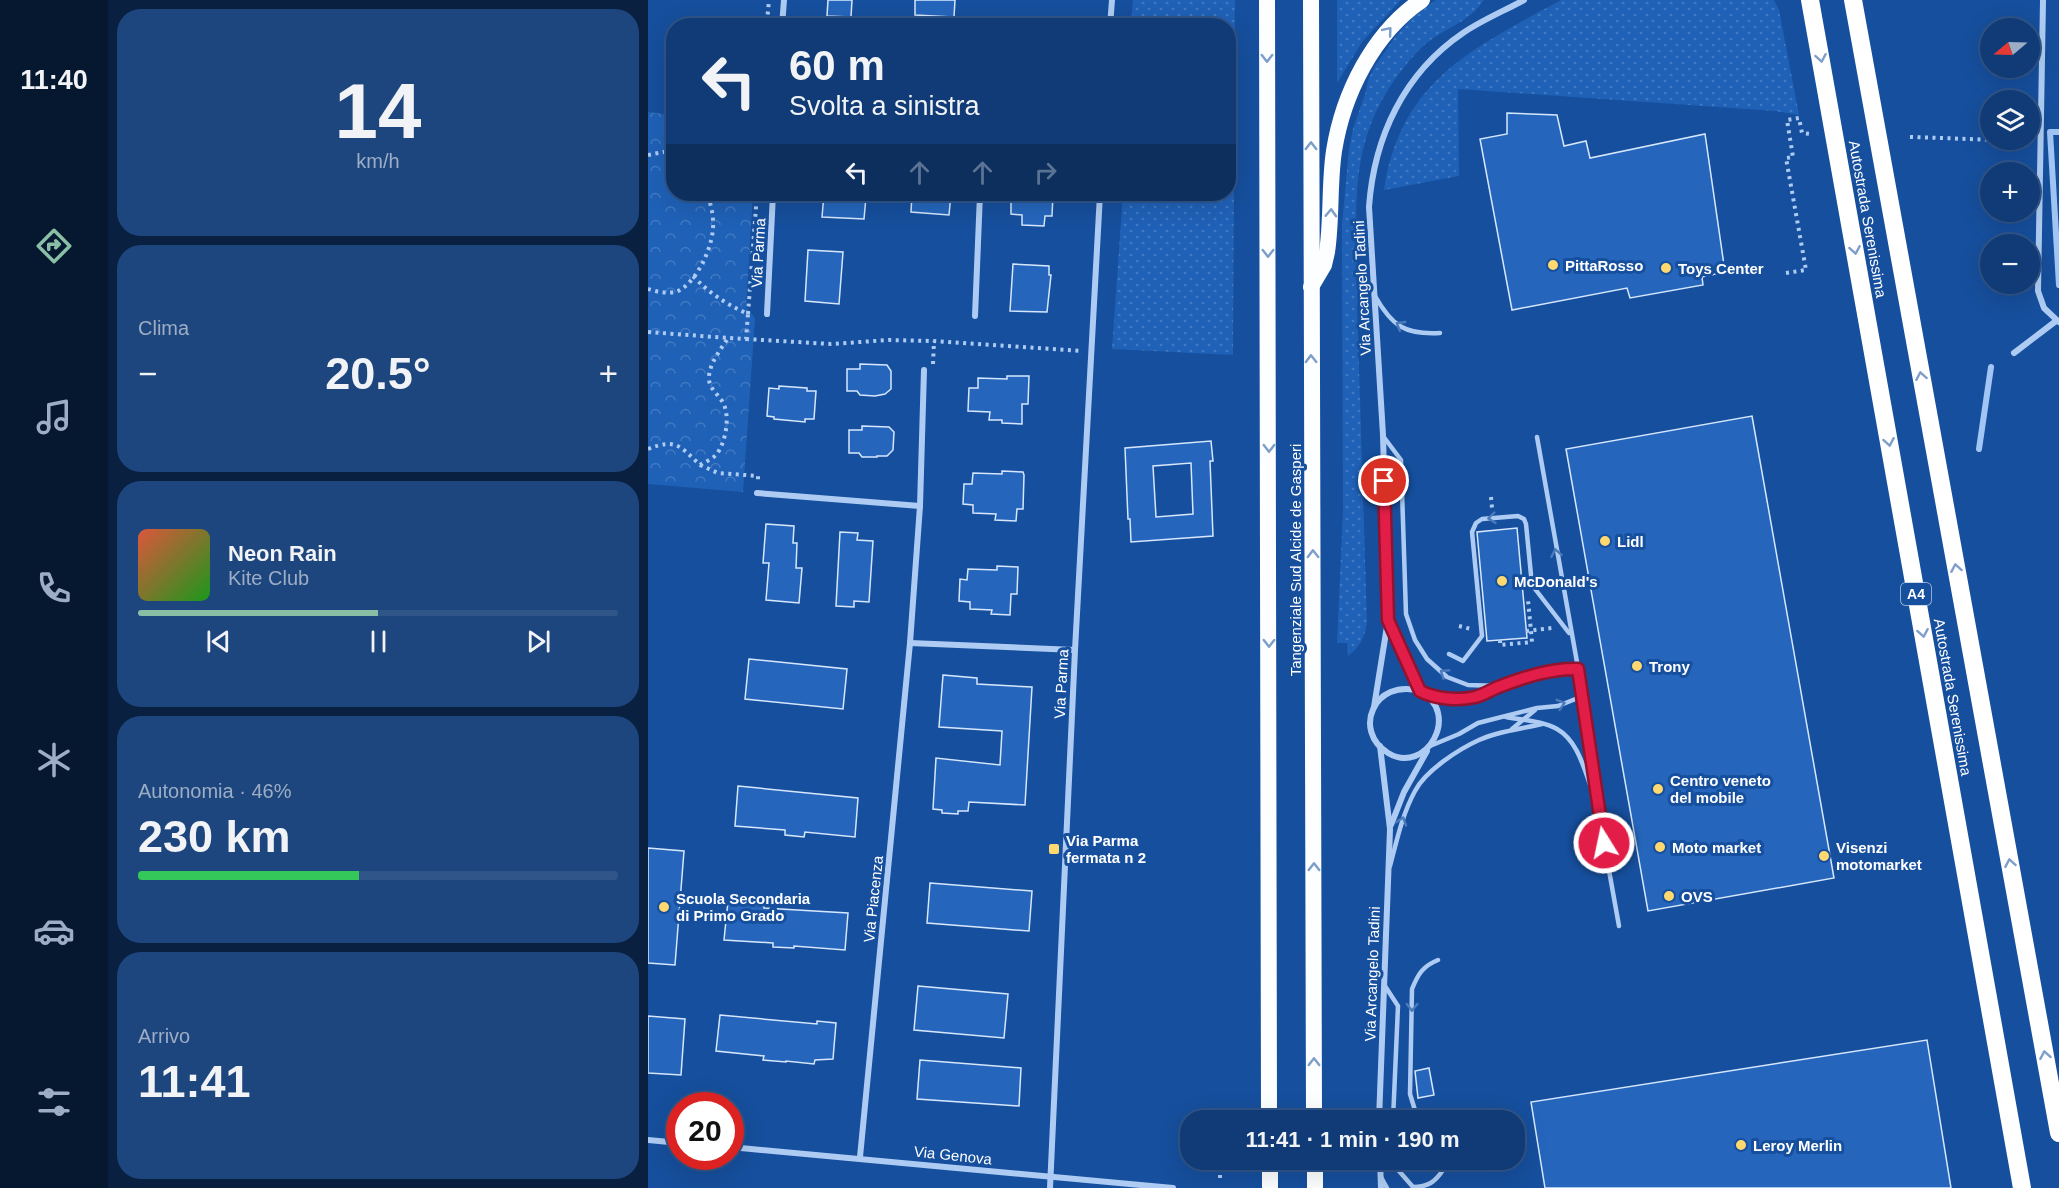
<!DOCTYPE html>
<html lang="it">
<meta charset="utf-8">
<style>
body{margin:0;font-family:Arial,sans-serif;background:#1e467e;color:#f1f3f6;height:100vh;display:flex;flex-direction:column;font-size:22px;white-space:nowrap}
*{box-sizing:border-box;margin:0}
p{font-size:20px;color:#9cadc5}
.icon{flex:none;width:33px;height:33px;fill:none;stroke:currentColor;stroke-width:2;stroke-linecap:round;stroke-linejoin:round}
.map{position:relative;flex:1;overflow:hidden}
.panel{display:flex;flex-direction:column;gap:9px;padding:9px;background:#092041;width:540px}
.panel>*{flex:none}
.top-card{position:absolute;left:18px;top:18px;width:570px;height:183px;border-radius:24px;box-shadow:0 6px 24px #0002,0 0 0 2px #305588;background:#103b76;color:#f1f3f6;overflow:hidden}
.needle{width:39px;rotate:251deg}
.tools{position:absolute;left:1332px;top:18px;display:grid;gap:12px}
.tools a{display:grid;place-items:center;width:60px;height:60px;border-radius:50%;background:#103b76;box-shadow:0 6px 24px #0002,0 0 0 2px #305588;font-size:30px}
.speed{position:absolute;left:18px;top:1092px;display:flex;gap:12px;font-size:30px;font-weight:700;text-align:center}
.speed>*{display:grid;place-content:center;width:78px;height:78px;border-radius:50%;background:#103b76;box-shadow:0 6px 24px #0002,0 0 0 2px #305588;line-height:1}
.speed .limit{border:9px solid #d22;background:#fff;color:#111}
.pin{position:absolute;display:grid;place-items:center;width:51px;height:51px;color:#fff;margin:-26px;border:3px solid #fff;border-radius:50%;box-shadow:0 2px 6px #0007}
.me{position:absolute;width:66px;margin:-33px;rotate:350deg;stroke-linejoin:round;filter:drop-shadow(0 0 4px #0008)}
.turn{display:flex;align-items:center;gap:21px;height:126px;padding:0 24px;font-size:27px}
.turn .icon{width:78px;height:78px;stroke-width:2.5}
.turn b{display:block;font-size:42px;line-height:51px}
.lanes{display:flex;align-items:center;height:57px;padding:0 24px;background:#0003;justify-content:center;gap:30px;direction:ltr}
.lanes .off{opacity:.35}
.big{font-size:45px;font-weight:800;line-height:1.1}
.panel .widget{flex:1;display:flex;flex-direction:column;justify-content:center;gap:9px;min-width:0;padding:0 21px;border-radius:24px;background:#1e467e}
.panel .dial{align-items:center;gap:0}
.dial b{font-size:78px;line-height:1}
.song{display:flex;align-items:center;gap:18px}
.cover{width:72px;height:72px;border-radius:9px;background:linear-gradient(135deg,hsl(10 70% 55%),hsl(120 70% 35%))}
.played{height:6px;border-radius:3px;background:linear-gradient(90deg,#8abfa5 50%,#305588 50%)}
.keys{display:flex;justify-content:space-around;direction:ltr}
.heat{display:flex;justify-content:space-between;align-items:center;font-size:33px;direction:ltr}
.charge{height:9px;border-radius:4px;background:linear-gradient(90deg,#34c759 46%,#305588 0)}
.trip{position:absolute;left:532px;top:1110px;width:345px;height:60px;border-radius:24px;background:#103b76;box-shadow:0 6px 24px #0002,0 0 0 2px #305588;font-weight:800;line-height:60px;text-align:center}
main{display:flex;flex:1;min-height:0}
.tabs{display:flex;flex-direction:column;width:108px;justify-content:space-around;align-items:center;background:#06182f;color:#9cadc5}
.tabs .icon{width:42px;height:42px}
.tabs .selected{color:#8abfa5}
.tabs b{font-size:27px;color:#f1f3f6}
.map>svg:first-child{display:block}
.grass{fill:url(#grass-dots)}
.park{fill:url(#park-crowns)}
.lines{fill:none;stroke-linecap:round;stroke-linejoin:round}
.stream{stroke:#a1c6f5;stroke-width:6}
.building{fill:#2566bc;stroke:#d6e7fd;stroke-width:1.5;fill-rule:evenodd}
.path{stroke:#aeccf3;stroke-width:4;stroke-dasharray:3 4.5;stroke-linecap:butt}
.service{stroke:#aeccf3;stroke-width:4.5}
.minor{stroke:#aeccf3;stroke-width:6}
.trunk{stroke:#fcfeff;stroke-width:16}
.motorway{stroke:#fff;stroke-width:18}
.oneway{stroke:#7d9ec9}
.oneway2{stroke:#7f9ec9}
.oneway3{stroke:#4b7bbb}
.route-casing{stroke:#92132f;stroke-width:15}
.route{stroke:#e11d48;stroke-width:10}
.poi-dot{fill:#ffd870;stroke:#164f9d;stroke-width:2}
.labels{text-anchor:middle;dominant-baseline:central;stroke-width:6;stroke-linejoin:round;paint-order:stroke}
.shield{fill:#164f9d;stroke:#b9cae2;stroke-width:1.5}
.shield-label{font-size:14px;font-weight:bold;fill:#fff}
.street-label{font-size:15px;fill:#fff;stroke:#164f9d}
.poi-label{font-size:15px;font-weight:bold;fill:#fff;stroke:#164f9d;text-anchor:start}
</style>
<main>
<nav class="tabs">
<b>11:40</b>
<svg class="icon selected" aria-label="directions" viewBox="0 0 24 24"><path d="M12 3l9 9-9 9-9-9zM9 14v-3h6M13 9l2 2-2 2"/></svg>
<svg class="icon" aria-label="music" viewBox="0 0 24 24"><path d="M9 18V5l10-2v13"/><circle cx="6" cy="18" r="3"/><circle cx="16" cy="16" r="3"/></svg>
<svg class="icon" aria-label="phone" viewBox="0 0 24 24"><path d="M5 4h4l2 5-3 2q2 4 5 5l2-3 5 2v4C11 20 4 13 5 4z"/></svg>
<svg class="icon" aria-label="climate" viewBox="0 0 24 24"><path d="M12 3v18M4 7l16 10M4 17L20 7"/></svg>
<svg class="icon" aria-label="car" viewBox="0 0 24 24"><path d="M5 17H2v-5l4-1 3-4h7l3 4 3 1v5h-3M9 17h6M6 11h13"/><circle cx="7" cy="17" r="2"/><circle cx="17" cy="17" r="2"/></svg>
<svg class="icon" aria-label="filters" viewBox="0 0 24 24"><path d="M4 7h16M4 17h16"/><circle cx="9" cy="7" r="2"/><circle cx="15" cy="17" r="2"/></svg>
</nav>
<section class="panel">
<div class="widget dial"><b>14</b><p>km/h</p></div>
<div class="widget"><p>Clima</p>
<div class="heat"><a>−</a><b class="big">20.5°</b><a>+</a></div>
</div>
<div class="widget">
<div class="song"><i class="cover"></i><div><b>Neon Rain</b><p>Kite Club</p></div></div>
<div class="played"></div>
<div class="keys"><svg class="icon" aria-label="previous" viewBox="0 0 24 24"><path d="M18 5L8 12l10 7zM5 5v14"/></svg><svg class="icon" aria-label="pause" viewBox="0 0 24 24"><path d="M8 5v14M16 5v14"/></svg><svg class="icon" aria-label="next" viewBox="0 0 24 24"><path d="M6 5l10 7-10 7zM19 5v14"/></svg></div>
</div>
<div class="widget"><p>Autonomia · 46%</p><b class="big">230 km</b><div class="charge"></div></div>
<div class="widget"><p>Arrivo</p><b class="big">11:41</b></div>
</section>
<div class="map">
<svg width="1411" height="1188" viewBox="0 0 1411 1188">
<defs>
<pattern id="grass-dots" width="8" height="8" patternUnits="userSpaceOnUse" patternTransform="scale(1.5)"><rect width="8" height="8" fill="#1f61b7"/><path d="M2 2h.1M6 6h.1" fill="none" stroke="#4179c2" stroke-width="1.8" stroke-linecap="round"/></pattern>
<pattern id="park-crowns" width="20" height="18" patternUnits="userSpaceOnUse" patternTransform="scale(1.5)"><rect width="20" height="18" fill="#1f61b7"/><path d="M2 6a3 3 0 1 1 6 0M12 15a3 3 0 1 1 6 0" fill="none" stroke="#4179c2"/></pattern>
</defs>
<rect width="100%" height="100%" fill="#164f9d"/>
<g class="grass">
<polygon points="485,0 587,0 585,355 464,349 475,194 580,194 580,26 483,25"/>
<polygon points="689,0 753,0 714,42 689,83"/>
<path d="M788,0H836C818,26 791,29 771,50C695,131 708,202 711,304L709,305L719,622C717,637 712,647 700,656L699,643H689L695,511L694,225L701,149L705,129L718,91L720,80L727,66L747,37L764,18Z"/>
<path d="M913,0H1126L1131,10L1151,115L1127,111L810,89L811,176L736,190C753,79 825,49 913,0Z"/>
</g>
<polygon class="park" points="0,112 25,115 26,194 105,194 98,307 107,318 95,492 0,484"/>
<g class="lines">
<g class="stream">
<polyline points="1411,132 1402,132 1411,285"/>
<polyline points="1331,449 1343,367"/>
</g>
</g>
<g class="building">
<polygon points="180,0 204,0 203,17 179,16"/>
<polygon points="267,0 307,0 306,17 267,15"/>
<polygon points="859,113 909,115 916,146 938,141 942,158 1057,134 1077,272 1054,277 1055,285 982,298 979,288 864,310 832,139 859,134"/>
<polygon points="176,194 212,194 212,197 218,197 216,219 174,217"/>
<polygon points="264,194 303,194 301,215 263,212"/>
<polygon points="368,194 405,194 404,216 397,216 396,226 374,225 374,215 363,214 363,198 368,198"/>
<polygon points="160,250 195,252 191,304 157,301"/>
<polygon points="365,264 401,266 401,275 403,275 399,312 362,311"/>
<polygon points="212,364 239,365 243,371 243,389 237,394 227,396 212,395 209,391 199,391 199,369 212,369"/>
<polygon points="359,376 381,376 380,404 374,404 374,424 354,423 354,420 341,420 342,412 320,411 321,388 330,388 330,378 359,379"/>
<polygon points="131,386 159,388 159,391 168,391 166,419 157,419 157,422 126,419 126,417 119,416 121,388 131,389"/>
<polygon points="1104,416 1186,878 1000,911 918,449"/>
<polygon points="214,426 241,427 246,432 245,450 239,456 229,456 229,457 214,457 211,453 201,453 201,430 214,430"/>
<path d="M563,441L565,461H562L565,536L483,542L482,519H480L477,448ZM543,463L545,514L508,517L505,466Z"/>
<polygon points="354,471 375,472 376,475 375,509 369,509 368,521 347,520 348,514 325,513 325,505 315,504 316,484 324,484 325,473 354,474"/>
<polygon points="118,524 146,526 145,543 149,543 148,568 154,568 151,603 118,600 121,563 115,563"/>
<polygon points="869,528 879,638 839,641 829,532"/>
<polygon points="192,532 210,533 209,540 225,541 221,602 206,601 206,607 188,606"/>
<polygon points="349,566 370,567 369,594 363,594 362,615 343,614 344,610 322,609 322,602 311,601 312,579 319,580 320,569 349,570"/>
<polygon points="101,659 199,669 195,709 97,699"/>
<polygon points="295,675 329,678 329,684 384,687 377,805 321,802 320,811 310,811 310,814 294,813 294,810 285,809 288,758 352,765 354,731 291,727"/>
<polygon points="90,786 210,798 207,837 157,832 156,837 137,835 137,830 87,826"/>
<polygon points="0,848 36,851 27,965 0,963"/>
<polygon points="282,883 384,891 381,931 279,923"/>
<polygon points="80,901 116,906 116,908 200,913 197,950 146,946 146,948 125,947 125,943 76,940"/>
<polygon points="270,986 360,994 356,1038 266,1030"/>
<polygon points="72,1015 169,1024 169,1021 188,1023 185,1059 167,1060 166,1064 138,1061 138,1062 115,1060 116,1056 68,1051"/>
<polygon points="0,1016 37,1019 33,1075 0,1073"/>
<polygon points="1279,1040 1303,1188 897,1188 883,1102"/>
<polygon points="272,1060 373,1068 371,1106 269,1099"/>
<polygon points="781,1068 786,1095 770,1098 767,1071"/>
</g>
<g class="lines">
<g class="path">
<polyline points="119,22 121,0"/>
<polyline points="1262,137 1380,141"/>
<polyline points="0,155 26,150"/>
<polyline points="1138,273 1158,270 1138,158 1145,157 1139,120 1151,118 1154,133 1163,134"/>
<path d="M0,289C9,292 23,295 32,290C51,279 67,242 65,221C65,212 62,202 59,194"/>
<polyline points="100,314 109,194"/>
<polyline points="0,332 80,338"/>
<polyline points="98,339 183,344 241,340 286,341 433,351"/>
<polyline points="285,364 286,341"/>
<path d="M0,449C28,438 32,446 52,465C57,462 64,459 68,455C78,443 83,414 74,401C68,392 60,387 61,376C62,363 73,349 80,338L98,339L100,314C78,304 61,293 45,276"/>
<polyline points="52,465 70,473 110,476 110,483"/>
<polyline points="843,497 844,508"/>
<polyline points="811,626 823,629"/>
<polyline points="878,631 904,628"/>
<polyline points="852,640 852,645 884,642 880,600"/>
<polyline points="572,1160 572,1182"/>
</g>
<g class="service">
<path d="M727,296C744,326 757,335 792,333"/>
<polyline points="735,436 753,460 758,614 767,640 779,659 799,677 820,685 852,686"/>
<polyline points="889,437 935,696 948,798 971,926"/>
<polyline points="801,654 815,661 834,636 824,532 828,523 834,519 870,516 876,519 878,524 884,585 921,633"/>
<polyline points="780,695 807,699 827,697 852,686 912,668 930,669"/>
<path d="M858,717C874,720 895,721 909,729C930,741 936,769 944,790"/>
<polyline points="864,729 887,710"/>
<polyline points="782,746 811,734 830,723 889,708 910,706 935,696"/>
<path d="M742,866C749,840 754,815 767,791C777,771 811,749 831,740C850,731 874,729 894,724"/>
<polyline points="737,986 750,1006 745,1120"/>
<path d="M770,1120L762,1094L764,989C770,974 775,966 790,960"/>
<path d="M749,1160L751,1171L765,1187C780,1187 787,1182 795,1170L794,1160"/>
<polyline points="733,1177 739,1188"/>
</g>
<g class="minor">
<polyline points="1395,0 1390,291 1396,308 1411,322"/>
<polyline points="134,26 136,0"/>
<polyline points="462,26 464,0"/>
<polyline points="119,314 125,194"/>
<polyline points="327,316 332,194"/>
<polyline points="1366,353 1408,321"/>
<polyline points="109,493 272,506"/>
<path d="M741,622L772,691C814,713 778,776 740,753C704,731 726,678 772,691"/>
<polyline points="262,643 427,650"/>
<path d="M726,707L740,620L735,435L721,207C726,137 756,73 815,33C834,20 856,11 876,0"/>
<polyline points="743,825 756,792 779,751"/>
<polyline points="731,1120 742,829 732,746"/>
<polyline points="0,1140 32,1143"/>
<polyline points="82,1147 525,1188"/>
<polyline points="212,1157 262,643 272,506 276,370"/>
<polyline points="732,1160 733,1188"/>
<polyline points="402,1188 427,650 452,194"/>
</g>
<g class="trunk">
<polyline points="619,0 621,1120"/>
<polyline points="663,0 666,1120"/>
<path d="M663,287L676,265L679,252C684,219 681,184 686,151C695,94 725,33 774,0"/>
<polyline points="622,1160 622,1188"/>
<polyline points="667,1160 667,1188"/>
</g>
<g class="motorway">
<polyline points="1162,0 1374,1188"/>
<polyline points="1205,0 1411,1133"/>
</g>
</g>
<defs><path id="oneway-chevron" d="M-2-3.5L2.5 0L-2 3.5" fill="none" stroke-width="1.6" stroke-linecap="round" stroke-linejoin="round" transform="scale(1.5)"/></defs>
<g class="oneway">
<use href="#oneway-chevron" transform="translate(740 31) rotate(-50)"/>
<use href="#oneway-chevron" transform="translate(619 58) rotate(90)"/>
<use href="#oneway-chevron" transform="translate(663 146) rotate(-90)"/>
<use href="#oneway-chevron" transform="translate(683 213) rotate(-88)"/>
<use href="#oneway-chevron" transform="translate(620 253) rotate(90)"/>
<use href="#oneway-chevron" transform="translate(663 359) rotate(-91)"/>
<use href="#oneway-chevron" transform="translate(621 448) rotate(90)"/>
<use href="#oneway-chevron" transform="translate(665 554) rotate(-91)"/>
<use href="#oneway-chevron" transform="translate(621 643) rotate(90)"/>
<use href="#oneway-chevron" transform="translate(666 867) rotate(-90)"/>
<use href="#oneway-chevron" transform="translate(666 1062) rotate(-90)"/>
</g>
<g class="oneway2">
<use href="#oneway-chevron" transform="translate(1173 58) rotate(80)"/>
<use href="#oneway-chevron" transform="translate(1207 250) rotate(80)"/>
<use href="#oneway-chevron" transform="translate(1273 376) rotate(-100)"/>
<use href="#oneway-chevron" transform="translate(1241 442) rotate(80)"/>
<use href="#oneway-chevron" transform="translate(1308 568) rotate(-100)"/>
<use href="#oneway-chevron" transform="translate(1275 633) rotate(80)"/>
<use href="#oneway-chevron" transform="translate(1362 863) rotate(-100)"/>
<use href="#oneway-chevron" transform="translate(1397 1055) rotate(-100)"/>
</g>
<g class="oneway3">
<use href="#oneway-chevron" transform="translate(752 325) rotate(-149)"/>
<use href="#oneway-chevron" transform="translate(844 518) rotate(174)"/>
<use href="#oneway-chevron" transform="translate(908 553) rotate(-100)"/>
<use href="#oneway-chevron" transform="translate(796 673) rotate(-145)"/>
<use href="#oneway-chevron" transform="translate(913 704) rotate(-17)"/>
<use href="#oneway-chevron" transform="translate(754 821) rotate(-72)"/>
<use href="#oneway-chevron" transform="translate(764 1007) rotate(91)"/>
</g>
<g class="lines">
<defs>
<path id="route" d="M736,481L740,620L772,691C788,699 810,701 827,697C836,695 844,689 853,686C877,677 904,668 930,669L956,843"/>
</defs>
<use href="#route" class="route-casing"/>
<use href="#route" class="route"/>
</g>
<g class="poi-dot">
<circle cx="905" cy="265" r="6"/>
<circle cx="1018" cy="268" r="6"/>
<circle cx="957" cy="541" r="6"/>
<circle cx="854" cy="581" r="6"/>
<circle cx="989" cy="666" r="6"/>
<circle cx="1010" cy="789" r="6"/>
<circle cx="1012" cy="847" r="6"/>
<rect x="400" y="843" width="12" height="12" rx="3"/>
<circle cx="1176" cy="856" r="6"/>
<circle cx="1021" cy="896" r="6"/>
<circle cx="16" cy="907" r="6"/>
<circle cx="1093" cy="1145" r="6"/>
</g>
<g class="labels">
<rect class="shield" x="1253" y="583" width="30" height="22" rx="4.5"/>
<g class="shield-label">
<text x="1268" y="594">A4</text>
</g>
<g class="street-label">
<text transform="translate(1220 219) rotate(80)">Autostrada Serenissima</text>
<text transform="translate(110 253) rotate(-87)">Via Parma</text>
<text transform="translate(714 288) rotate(-93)">Via Arcangelo Tadini</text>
<text transform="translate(647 560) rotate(-90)">Tangenziale Sud Alcide de Gasperi</text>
<text transform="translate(413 684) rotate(-87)">Via Parma</text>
<text transform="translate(1305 697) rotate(80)">Autostrada Serenissima</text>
<text transform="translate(225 899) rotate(-84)">Via Piacenza</text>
<text transform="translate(724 974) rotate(-88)">Via Arcangelo Tadini</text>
<text transform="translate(305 1155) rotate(6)">Via Genova</text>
</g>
<g class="poi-label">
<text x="917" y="265">PittaRosso</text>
<text x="1030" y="268">Toys Center</text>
<text x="969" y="541">Lidl</text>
<text x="866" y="581">McDonald's</text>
<text x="1001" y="666">Trony</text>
<text x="1022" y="780">Centro veneto<tspan x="1022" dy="17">del mobile</tspan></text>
<text x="418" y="840">Via Parma<tspan x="418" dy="17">fermata n 2</tspan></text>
<text x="1024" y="847">Moto market</text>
<text x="1188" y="847">Visenzi<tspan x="1188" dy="17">motomarket</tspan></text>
<text x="1033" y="896">OVS</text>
<text x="28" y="898">Scuola Secondaria<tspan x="28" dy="17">di Primo Grado</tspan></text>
<text x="1105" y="1145">Leroy Merlin</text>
</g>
</g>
</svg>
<div class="tools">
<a><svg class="needle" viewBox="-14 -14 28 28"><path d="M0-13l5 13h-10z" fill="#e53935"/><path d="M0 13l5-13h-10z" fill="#9cadc5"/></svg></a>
<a><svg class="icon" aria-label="layers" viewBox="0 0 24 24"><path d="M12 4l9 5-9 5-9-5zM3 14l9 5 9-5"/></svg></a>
<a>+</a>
<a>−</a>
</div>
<div class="speed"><div class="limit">20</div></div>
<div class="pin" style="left:736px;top:481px;background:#d93025"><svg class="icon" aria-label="arrive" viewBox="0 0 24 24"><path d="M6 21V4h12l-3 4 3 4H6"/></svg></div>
<svg class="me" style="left:956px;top:843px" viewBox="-20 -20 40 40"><circle r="17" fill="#e11d48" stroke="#fff" stroke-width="3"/><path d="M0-11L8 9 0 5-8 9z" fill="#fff"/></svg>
<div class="trip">11:41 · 1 min · 190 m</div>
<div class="top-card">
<div class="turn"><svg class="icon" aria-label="left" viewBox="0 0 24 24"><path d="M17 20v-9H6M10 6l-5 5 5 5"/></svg><div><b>60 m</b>Svolta a sinistra</div></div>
<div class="lanes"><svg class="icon" aria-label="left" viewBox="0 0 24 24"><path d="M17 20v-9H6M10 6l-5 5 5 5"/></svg><svg class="icon off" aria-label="ahead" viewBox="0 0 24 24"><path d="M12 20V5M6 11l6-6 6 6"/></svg><svg class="icon off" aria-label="ahead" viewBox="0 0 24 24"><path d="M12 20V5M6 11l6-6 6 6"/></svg><svg class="icon off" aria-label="right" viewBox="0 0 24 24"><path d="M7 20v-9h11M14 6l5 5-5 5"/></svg></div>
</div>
</div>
</main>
